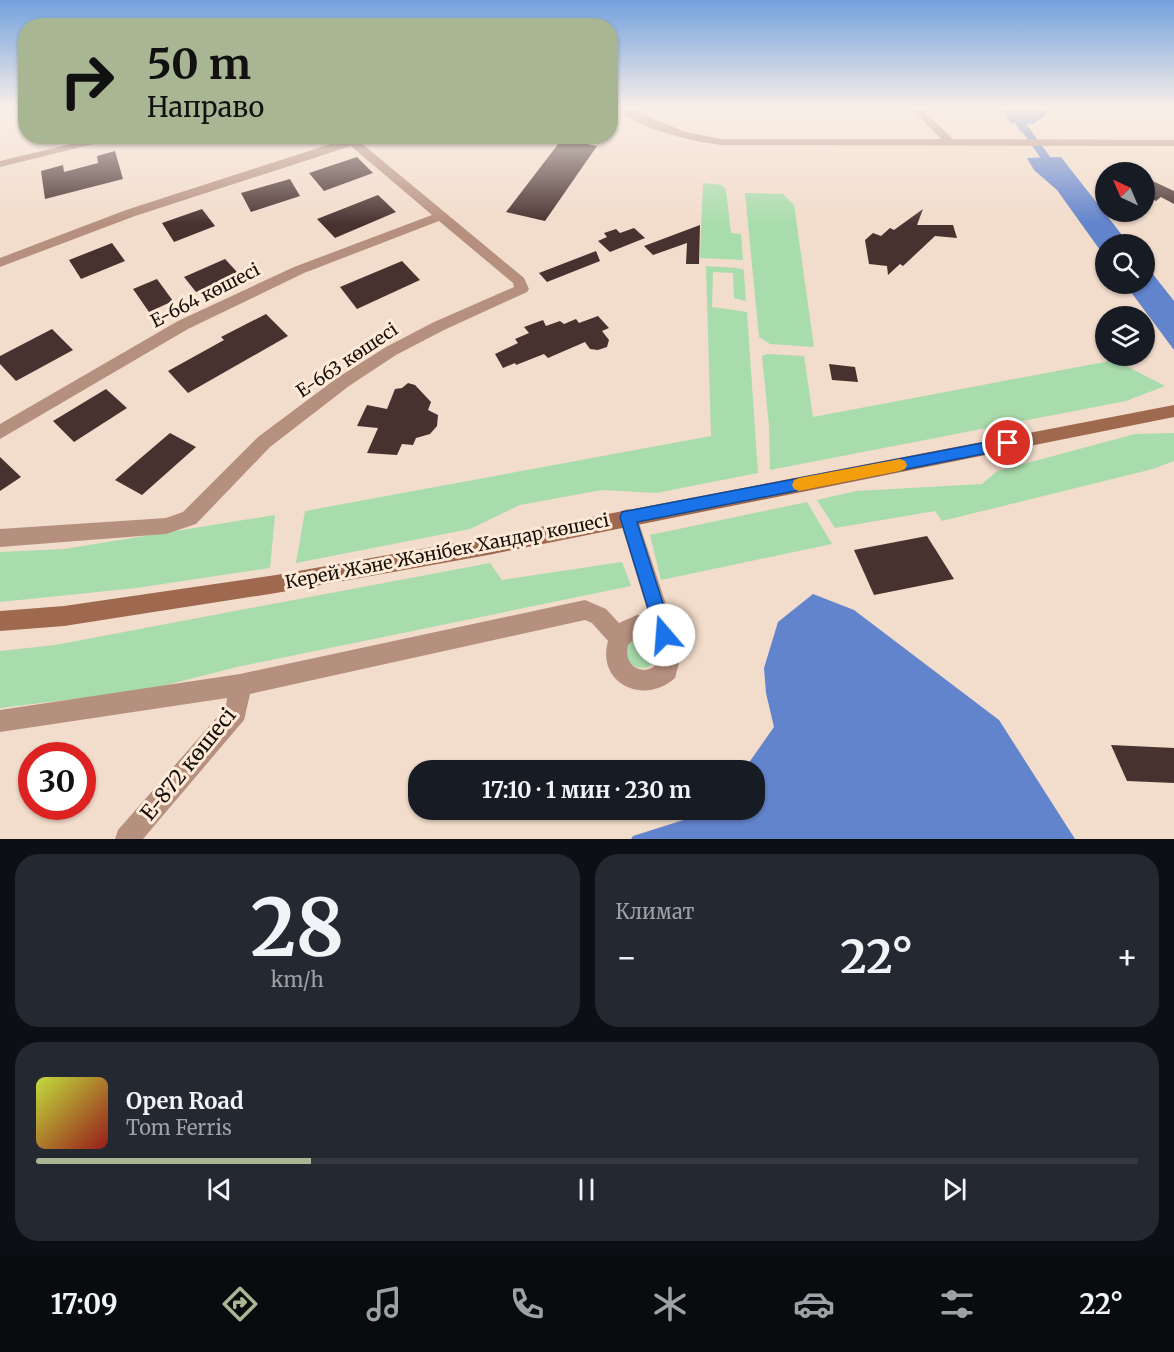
<!DOCTYPE html>
<html lang="ru">
<meta charset="utf-8">
<style>
body{margin:0;font-family:Merriweather,serif;background:#242831;color:#f1f3f6;height:100vh;display:flex;flex-direction:column;font-size:22px;white-space:nowrap}
*{box-sizing:border-box;margin:0}
p{font-size:20px;color:#9ea1a6}
.icon{flex:none;width:33px;height:33px;fill:none;stroke:currentColor;stroke-width:2;stroke-linecap:round;stroke-linejoin:round}
.map{position:relative;height:839px;overflow:hidden}
.drawer{display:flex;flex-direction:column;gap:15px;padding:15px;background:#0d0f14;flex:1}
.drawer>*{flex:none}
.top-card{position:absolute;left:18px;top:18px;width:600px;height:126px;border-radius:24px;box-shadow:0 2px 4px #0004;background:#a9b694;color:#111;overflow:hidden}
.needle{width:39px;rotate:316deg}
.tools{position:absolute;left:1095px;top:162px;display:grid;gap:12px}
.tools a{display:grid;place-items:center;width:60px;height:60px;border-radius:50%;background:#171b24;box-shadow:0 2px 4px #0004;font-size:30px}
.speed{position:absolute;left:18px;top:742px;display:flex;gap:12px;font-size:30px;font-weight:700;text-align:center}
.speed>*{display:grid;place-content:center;width:78px;height:78px;border-radius:50%;background:#171b24;box-shadow:0 2px 4px #0004;line-height:1}
.speed .limit{border:9px solid #d22;background:#fff;color:#111}
.pin{position:absolute;display:grid;place-items:center;width:51px;height:51px;color:#fff;margin:-26px;border:3px solid #fff;border-radius:50%;box-shadow:0 2px 6px #0007}
.me{position:absolute;width:66px;margin:-33px;rotate:342deg;stroke-linejoin:round;filter:drop-shadow(0 0 4px #0008)}
.turn{display:flex;align-items:center;gap:21px;height:126px;padding:0 30px;font-size:27px}
.turn .icon{width:78px;height:78px;stroke-width:2.5}
.turn b{display:block;font-size:42px;line-height:51px}
.big{font-size:45px;font-weight:700;line-height:1.1}
.drawer .tile{flex:1;display:flex;flex-direction:column;justify-content:center;gap:9px;min-width:0;padding:0 21px;border-radius:24px;background:#242831}
.drawer .dial{align-items:center;gap:0}
.dial b{font-size:78px;line-height:1}
.song{display:flex;align-items:center;gap:18px}
.cover{width:72px;height:72px;border-radius:9px;background:linear-gradient(135deg,hsl(70 70% 55%),hsl(0 70% 35%))}
.played{height:6px;border-radius:3px;background:linear-gradient(90deg,#a9b694 25%,#363941 25%)}
.keys{display:flex;justify-content:space-around;direction:ltr}
.heat{display:flex;justify-content:space-between;align-items:center;font-size:33px;direction:ltr}
.drawer .tiles{flex:1;display:grid;gap:15px;grid-template-columns:1fr 1fr}
.tile:last-child{grid-column:span 2}
.trip{position:absolute;left:408px;top:760px;width:357px;height:60px;border-radius:24px;background:#171b24;box-shadow:0 2px 4px #0004;font-weight:700;line-height:60px;text-align:center}
.dock{display:flex;height:96px;justify-content:space-around;align-items:center;background:#090b0e;color:#9ea1a6}
.dock .icon{width:42px;height:42px}
.dock .on{color:#a9b694}
.dock b{font-size:27px;color:#f1f3f6}
.map>svg:first-child{display:block}
.green{fill:#a9dcac}
.water{fill:#6284cc}
.lines{fill:none;stroke-linecap:round;stroke-linejoin:round}
.canal{fill:#6284cc;fill-rule:evenodd}
.building{fill:#483230}
.minor{fill:#b6907f;fill-rule:evenodd}
.secondary{fill:#9f694f;fill-rule:evenodd}
.route{fill:#1a73e8;stroke:#114b97;stroke-width:1.5}
.slow{fill:#f59e0b}
.labels{text-anchor:middle;dominant-baseline:central;stroke-width:6;stroke-linejoin:round;paint-order:stroke}
.street-label{font-size:18px;fill:#17100a;stroke:#ffead8}
.near-street-label{font-size:21px;fill:#17100a;stroke:#ffead8}
</style>
<div class="map">
<svg width="1174" height="839" viewBox="0 0 1174 839">
<rect width="100%" height="100%" fill="#f2dccb"/>
<g class="green">
<polygon points="703,183 722,185 726,190 731,233 741,234 746,301 734,298 733,273 713,272 712,307 747,312 758,473 656,493 602,490 520,505 470,529 296,563 305,511 711,436 706,266 738,268 744,270 743,260 700,258"/>
<polygon points="745,193 783,194 794,205 814,347 770,344 759,337"/>
<polygon points="767,354 804,356 813,417 1115,360 1165,386 1126,401 770,470 769,426 762,356"/>
<polygon points="1174,433 1174,461 1153,469 942,521 935,511 835,528 817,500 856,491 982,484 997,471 1135,434"/>
<polygon points="807,502 832,544 661,580 650,535"/>
<polygon points="275,515 270,568 136,588 0,602 0,552 64,549"/>
<polygon points="622,562 631,586 237,667 147,690 0,708 0,651 55,645 490,563 502,580"/>
<circle cx="642" cy="652" r="16"/>
</g>
<g class="water">
<polygon points="999,107 1045,107 1046,115 1033,124 1022,124 1028,132 1021,132 1015,123 1011,123"/>
<polygon points="1061,157 1129,244 1106,244 1105,257 1057,190 1034,170 1027,158"/>
<polygon points="1145,264 1174,301 1174,350 1125,284 1144,284"/>
<polygon points="813,594 854,610 999,720 1075,839 631,839 633,836 715,810 754,810 754,771 743,771 774,727 766,693 764,668 778,622"/>
</g>
<g class="lines">
<polygon class="canal" points="1018,121 1024,121 1061,172 1060,174 1052,174 1016,123"/>
</g>
<g class="building">
<polygon points="562,139 597,146 545,221 506,212"/>
<polygon points="115,151 123,179 45,199 41,171 63,165 64,172 98,163 97,156"/>
<polygon points="357,157 373,173 324,191 309,173"/>
<polygon points="1144,177 1174,191 1174,204 1161,197 1156,201 1144,195"/>
<polygon points="290,179 300,196 251,212 241,193"/>
<polygon points="378,195 396,212 335,238 317,219"/>
<polygon points="202,209 215,226 174,242 162,223"/>
<polygon points="923,209 917,225 953,225 957,238 935,236 903,266 900,264 888,275 887,266 869,264 865,240 873,233 881,236 890,228 894,230"/>
<polygon points="700,225 699,264 686,264 687,243 653,255 644,246"/>
<polygon points="634,228 645,238 610,252 598,241 607,237 604,233 616,229 620,233"/>
<polygon points="112,243 125,261 81,279 69,260"/>
<polygon points="596,251 600,261 547,282 539,273"/>
<polygon points="225,259 238,273 196,292 184,277"/>
<polygon points="402,261 420,280 357,309 340,287"/>
<polygon points="157,279 173,301 149,312 133,289"/>
<polygon points="266,314 288,336 188,393 168,371 224,340 221,337"/>
<polygon points="598,316 609,328 602,331 609,340 607,347 598,350 590,349 585,342 548,358 544,354 516,365 515,363 503,368 495,354 518,343 515,339 529,333 524,327 543,320 546,326 560,321 564,324 576,319 579,323"/>
<polygon points="52,329 73,350 16,381 0,364 0,356"/>
<polygon points="829,364 855,367 858,382 832,380"/>
<polygon points="408,383 415,385 431,402 428,410 438,415 437,426 430,434 416,438 413,445 402,444 397,455 367,453 378,428 357,426 367,405 387,409 395,389 402,388"/>
<polygon points="106,389 127,408 74,442 53,421"/>
<polygon points="170,433 196,447 142,495 115,480"/>
<polygon points="0,457 21,477 0,491"/>
<polygon points="927,536 954,579 874,595 854,550"/>
<polygon points="1111,745 1174,748 1174,783 1127,781"/>
</g>
<g class="lines">
<g class="minor">
<path d="M614,107H626L685,132L722,139H941L910,107H920L953,139L1174,140V146L722,145C692,142 636,128 614,107Z"/>
<polygon points="105,136 126,136 0,167 0,161"/>
<polygon points="355,136 369,136 360,142 524,278 529,289 527,292 444,330 396,355 349,386 270,447 196,524 166,534 0,547 0,529 166,518 183,512 258,437 337,378 386,347 434,322 514,287 513,283 439,221 304,273 188,329 0,439 0,424 178,321 294,267 432,215 351,146 135,216 0,267 0,258 126,210"/>
<path d="M628,509L635,511L682,652L675,678C644,706 596,684 608,641L592,623L585,620L250,694L244,720L143,839H115L118,830L226,707L227,698L0,732V710L240,674L585,600L606,609L619,623L637,615L649,616L619,517L621,511ZM638,635L647,636L658,643C669,680 620,677 628,645Z"/>
</g>
<polygon class="secondary" points="1174,405 1174,417 488,555 276,593 64,626 0,631 0,611 64,606 276,575 488,537"/>
</g>
<linearGradient id="sky" x2="0" y2="1"><stop stop-color="#72a1dd"/><stop offset="0.48" stop-color="#f9efe8"/><stop offset="1" stop-color="#f9efe8" stop-opacity="0"/></linearGradient>
<rect width="1174" height="224" fill="url(#sky)"/>
<polygon class="route" points="1008,438 1013,439 1015,443 1013,447 1008,449 637,522 673,635 671,641 664,644 658,641 620,517 622,512"/>
<polygon class="slow" points="900,459 905,461 907,465 905,469 900,471 799,491 794,489 792,485 794,480 799,478"/>
<g class="labels">
<g class="street-label">
<text transform="translate(205 295) rotate(-27)">Е-664 көшесі</text>
<text transform="translate(347 360) rotate(-34)">Е-663 көшесі</text>
<text transform="translate(447 551) rotate(-11)">Керей Және Жәнібек Хандар көшесі</text>
</g>
<g class="near-street-label">
<text transform="translate(188 764) rotate(-51)">Е-872 көшесі</text>
</g>
</g>
</svg>
<div class="tools">
<a><svg class="needle" viewBox="-14 -14 28 28"><path d="M0-13l5 13h-10z" fill="#e53935"/><path d="M0 13l5-13h-10z" fill="#9ea1a6"/></svg></a>
<a><svg class="icon" aria-label="search" viewBox="0 0 24 24"><circle cx="10" cy="10" r="6"/><path d="M15 15l6 6"/></svg></a>
<a><svg class="icon" aria-label="layers" viewBox="0 0 24 24"><path d="M12 4l9 5-9 5-9-5zM3 14l9 5 9-5"/></svg></a>
</div>
<div class="speed"><div class="limit">30</div></div>
<div class="pin" style="left:1008px;top:443px;background:#d93025"><svg class="icon" aria-label="arrive" viewBox="0 0 24 24"><path d="M6 21V4h12l-3 4 3 4H6"/></svg></div>
<svg class="me" style="left:664px;top:635px" viewBox="-20 -20 40 40"><circle r="19" fill="#fff"/><path d="M0-13L10 11 0 6-10 11z" fill="#1a73e8"/></svg>
<div class="trip">17:10 · 1 мин · 230 m</div>
<div class="top-card">
<div class="turn"><svg class="icon" aria-label="right" viewBox="0 0 24 24"><path d="M7 20v-9h11M14 6l5 5-5 5"/></svg><div><b>50 m</b>Направо</div></div>
</div>
</div>
<section class="drawer">
<div class="tiles">
<div class="tile dial"><b>28</b><p>km/h</p></div>
<div class="tile"><p>Климат</p>
<div class="heat"><a>−</a><b class="big">22°</b><a>+</a></div>
</div>
<div class="tile">
<div class="song"><i class="cover"></i><div><b>Open Road</b><p>Tom Ferris</p></div></div>
<div class="played"></div>
<div class="keys"><svg class="icon" aria-label="previous" viewBox="0 0 24 24"><path d="M18 5L8 12l10 7zM5 5v14"/></svg><svg class="icon" aria-label="pause" viewBox="0 0 24 24"><path d="M8 5v14M16 5v14"/></svg><svg class="icon" aria-label="next" viewBox="0 0 24 24"><path d="M6 5l10 7-10 7zM19 5v14"/></svg></div>
</div>
</div>
</section>
<nav class="dock">
<b>17:09</b>
<svg class="icon on" aria-label="directions" viewBox="0 0 24 24"><path d="M12 3l9 9-9 9-9-9zM9 14v-3h6M13 9l2 2-2 2"/></svg>
<svg class="icon" aria-label="music" viewBox="0 0 24 24"><path d="M9 18V5l10-2v13"/><circle cx="6" cy="18" r="3"/><circle cx="16" cy="16" r="3"/></svg>
<svg class="icon" aria-label="phone" viewBox="0 0 24 24"><path d="M5 4h4l2 5-3 2q2 4 5 5l2-3 5 2v4C11 20 4 13 5 4z"/></svg>
<svg class="icon" aria-label="climate" viewBox="0 0 24 24"><path d="M12 3v18M4 7l16 10M4 17L20 7"/></svg>
<svg class="icon" aria-label="car" viewBox="0 0 24 24"><path d="M5 17H2v-5l4-1 3-4h7l3 4 3 1v5h-3M9 17h6M6 11h13"/><circle cx="7" cy="17" r="2"/><circle cx="17" cy="17" r="2"/></svg>
<svg class="icon" aria-label="filters" viewBox="0 0 24 24"><path d="M4 7h16M4 17h16"/><circle cx="9" cy="7" r="2"/><circle cx="15" cy="17" r="2"/></svg>
<b>22°</b>
</nav>
